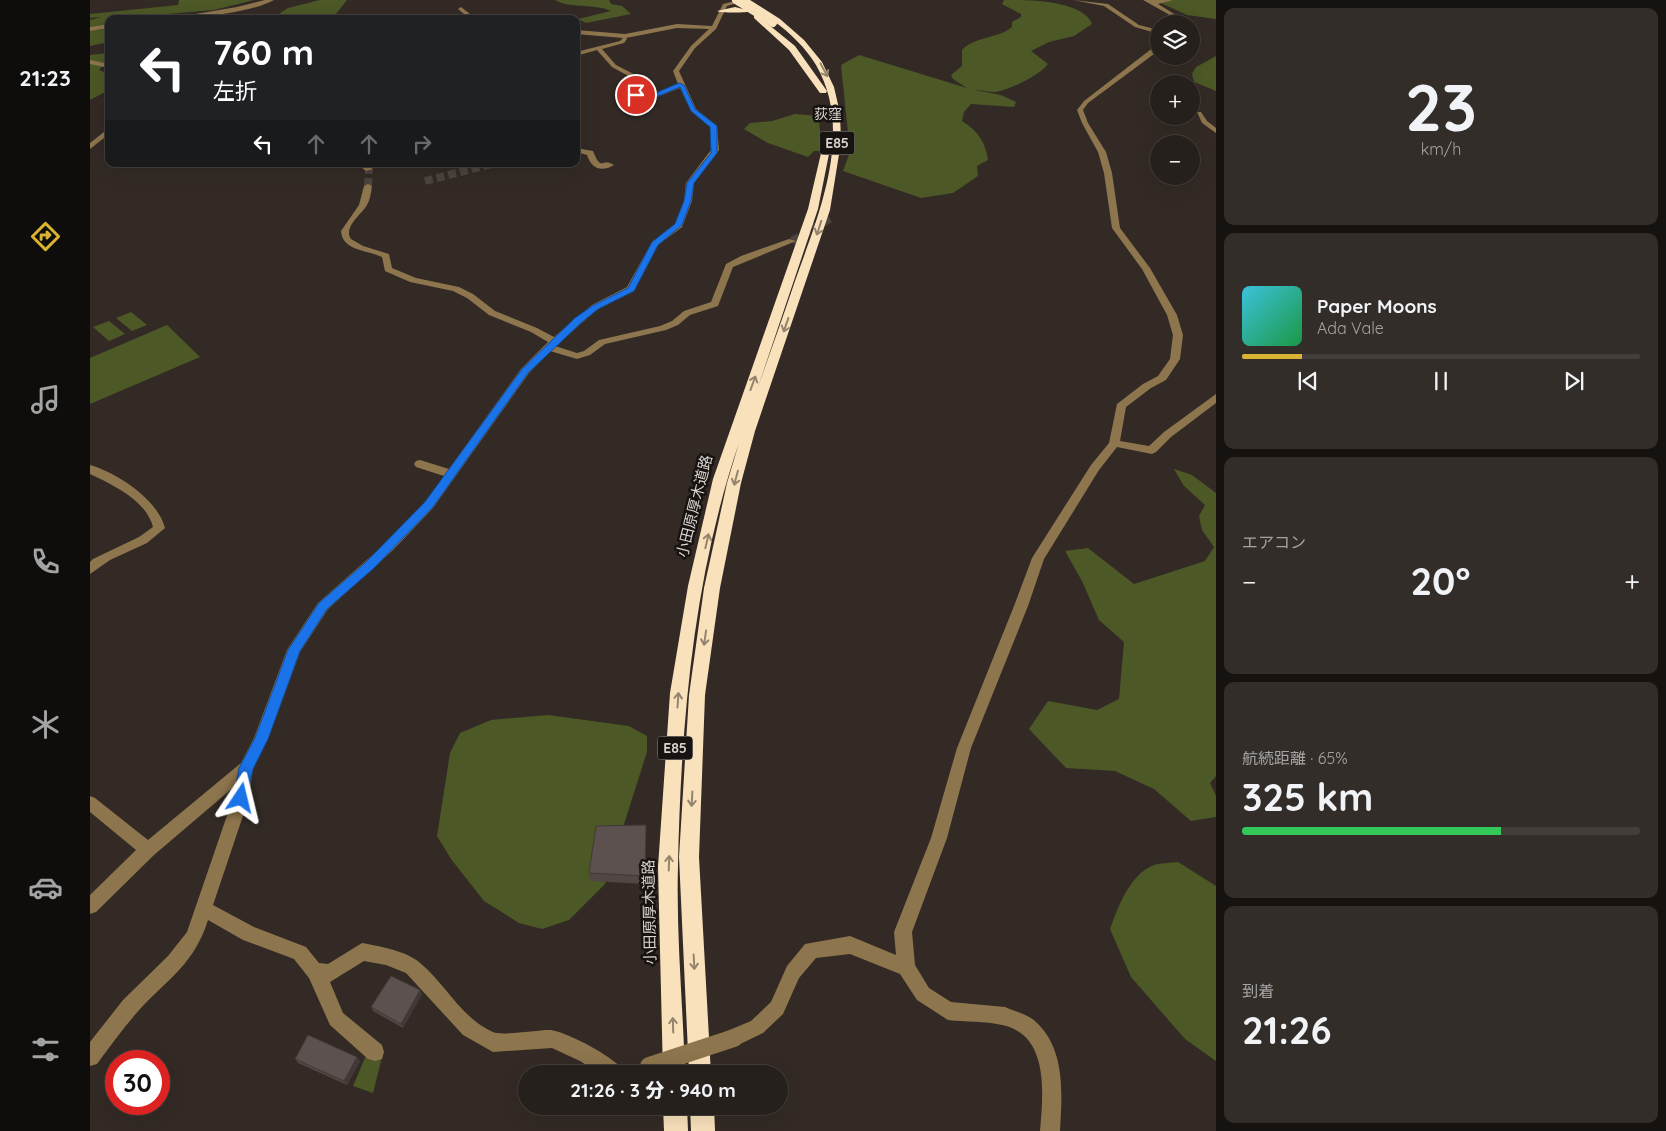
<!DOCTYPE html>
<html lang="ja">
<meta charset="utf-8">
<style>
body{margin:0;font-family:Quicksand,"Noto Sans JP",sans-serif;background:#322d29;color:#f1f3f6;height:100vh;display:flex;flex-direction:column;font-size:19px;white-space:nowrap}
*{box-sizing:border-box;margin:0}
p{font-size:16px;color:#a4a3a3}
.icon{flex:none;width:28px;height:28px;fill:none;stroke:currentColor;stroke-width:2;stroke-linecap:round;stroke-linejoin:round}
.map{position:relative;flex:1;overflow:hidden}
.details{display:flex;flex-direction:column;gap:8px;padding:8px;background:#15120f;width:450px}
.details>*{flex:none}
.top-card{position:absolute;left:15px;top:15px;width:475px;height:152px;border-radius:10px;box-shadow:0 5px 20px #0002,0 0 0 1px #423e3b;background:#202124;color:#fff;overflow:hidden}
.buttons{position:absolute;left:1060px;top:15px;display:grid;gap:10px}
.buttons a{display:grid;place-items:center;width:50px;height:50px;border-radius:50%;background:#26201c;box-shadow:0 5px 20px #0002,0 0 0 1px #423e3b;font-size:25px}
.speed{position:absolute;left:15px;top:1050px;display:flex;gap:10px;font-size:25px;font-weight:700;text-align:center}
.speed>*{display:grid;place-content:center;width:65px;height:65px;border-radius:50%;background:#26201c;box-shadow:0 5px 20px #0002,0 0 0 1px #423e3b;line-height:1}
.speed .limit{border:8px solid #d22;background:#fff;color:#111}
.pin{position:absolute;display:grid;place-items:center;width:42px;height:42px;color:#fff;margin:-21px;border:2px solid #fff;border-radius:50%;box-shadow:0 1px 5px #0007}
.me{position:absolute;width:55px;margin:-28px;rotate:10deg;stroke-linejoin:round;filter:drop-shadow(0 0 4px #0008)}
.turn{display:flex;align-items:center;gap:18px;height:105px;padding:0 25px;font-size:22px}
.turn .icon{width:65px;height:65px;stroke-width:2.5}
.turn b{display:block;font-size:35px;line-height:42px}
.lanes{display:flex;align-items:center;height:48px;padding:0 25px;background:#0003;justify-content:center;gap:25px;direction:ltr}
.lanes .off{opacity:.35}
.big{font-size:38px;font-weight:800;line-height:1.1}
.details .card{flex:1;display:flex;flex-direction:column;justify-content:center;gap:8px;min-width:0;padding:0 18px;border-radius:10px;background:#322d29}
.details .dial{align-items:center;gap:0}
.dial b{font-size:65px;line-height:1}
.song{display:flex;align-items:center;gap:15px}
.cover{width:60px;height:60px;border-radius:8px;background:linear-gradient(135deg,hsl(190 70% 55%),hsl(140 70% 35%))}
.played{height:5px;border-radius:2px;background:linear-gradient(90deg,#dab333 15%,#423e3b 15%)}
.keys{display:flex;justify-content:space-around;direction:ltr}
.heat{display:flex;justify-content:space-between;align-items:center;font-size:28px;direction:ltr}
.charge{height:8px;border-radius:4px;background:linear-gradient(90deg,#34c759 65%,#423e3b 0)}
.trip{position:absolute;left:428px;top:1065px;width:270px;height:50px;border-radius:25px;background:#26201c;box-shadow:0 5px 20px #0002,0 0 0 1px #423e3b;font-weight:800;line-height:50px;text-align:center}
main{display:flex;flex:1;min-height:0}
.tab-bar{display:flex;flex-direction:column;width:90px;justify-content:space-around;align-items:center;background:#0f0d0b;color:#a4a3a3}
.tab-bar .icon{width:35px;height:35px}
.tab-bar .on{color:#dab333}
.tab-bar b{font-size:22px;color:#f1f3f6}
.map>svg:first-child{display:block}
.green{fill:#4c5826}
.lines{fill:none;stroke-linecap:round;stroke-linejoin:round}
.minor-tunnel{stroke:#4c433f;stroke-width:8;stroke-dasharray:8 4;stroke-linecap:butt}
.minor{fill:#8d754d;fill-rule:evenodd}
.highway{fill:#f9e1bb;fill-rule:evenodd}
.minor-bridge{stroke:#8d754d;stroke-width:18}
.highway-bridge{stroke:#f9e1bb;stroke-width:8}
.wall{fill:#504644}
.shaded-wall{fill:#413937}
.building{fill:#5d514f;stroke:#413937}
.oneway{stroke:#93846e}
.route{fill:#1a73e8;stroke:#114b97}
.labels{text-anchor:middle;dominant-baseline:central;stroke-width:5;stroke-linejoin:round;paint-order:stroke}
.far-neighbourhood-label{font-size:14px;fill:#dad3d0;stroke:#171311}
.shield{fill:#171311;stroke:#a09997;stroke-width:1}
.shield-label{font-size:14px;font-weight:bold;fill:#dad3d0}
.street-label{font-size:15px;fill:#dad3d0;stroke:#171311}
</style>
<main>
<nav class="tab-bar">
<b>21:23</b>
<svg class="icon on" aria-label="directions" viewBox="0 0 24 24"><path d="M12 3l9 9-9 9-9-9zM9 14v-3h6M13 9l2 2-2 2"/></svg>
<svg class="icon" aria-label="music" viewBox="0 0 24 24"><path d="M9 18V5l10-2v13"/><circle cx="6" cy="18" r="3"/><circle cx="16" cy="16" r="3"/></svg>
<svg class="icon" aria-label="phone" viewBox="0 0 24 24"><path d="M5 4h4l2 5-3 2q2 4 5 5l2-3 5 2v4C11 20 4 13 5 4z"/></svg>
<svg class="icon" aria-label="climate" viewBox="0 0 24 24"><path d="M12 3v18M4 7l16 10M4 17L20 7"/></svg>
<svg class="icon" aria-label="car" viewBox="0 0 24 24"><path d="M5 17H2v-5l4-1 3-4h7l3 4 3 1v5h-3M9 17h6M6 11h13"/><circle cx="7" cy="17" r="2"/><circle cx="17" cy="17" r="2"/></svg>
<svg class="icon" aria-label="filters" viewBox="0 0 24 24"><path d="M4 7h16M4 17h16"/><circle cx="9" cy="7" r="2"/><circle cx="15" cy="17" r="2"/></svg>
</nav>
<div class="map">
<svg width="1126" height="1131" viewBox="0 0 1126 1131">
<rect width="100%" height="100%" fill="#332a25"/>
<g class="green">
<polygon points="89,0 164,0 124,10 19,19 19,24 0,27 0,20 11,17 0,18 0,14 88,5"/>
<polygon points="230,0 257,0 242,19 193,19 190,13 198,8"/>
<path d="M465,0H519L521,4L532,6L541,14L496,23L488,19L521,11C503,3 481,9 465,0Z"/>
<path d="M914,0C937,0 993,0 1002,24L984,36L959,42L941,51L958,64C949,76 919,90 905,92C898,92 891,90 885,90L911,95L926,102L924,107L881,104L874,112L872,121C888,131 895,141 898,160L887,166L888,176L863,193L831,198L753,171L760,152L751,65L769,55L877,88L863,79L861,75L872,66V50C885,36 908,39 922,27V22L931,17V14L912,4Z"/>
<polygon points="1064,0 1126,0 1126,19 1097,15"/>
<polygon points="19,28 19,42 0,46 0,31"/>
<polygon points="18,53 19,58 9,70 19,74 19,90 0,100 0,55"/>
<polygon points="1126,56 1126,91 1104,82 1102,74 1106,67"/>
<polygon points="705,114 729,116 731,148 730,151 724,151 718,157 678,143 654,129 660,123 682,121"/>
<polygon points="41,312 57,325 42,331 26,318"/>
<polygon points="19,321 35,334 19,341 3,327"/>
<polygon points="77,325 110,357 0,404 0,358"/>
<polygon points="1084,469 1102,475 1126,493 1126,776 1120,783 1126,796 1126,817 1101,821 1064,789 1025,771 976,768 939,729 958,701 1007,710 1029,699 1034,642 1009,620 992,581 975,551 998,548 1044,584 1115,561 1124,547 1112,530 1109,516 1115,505 1094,486"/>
<polygon points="458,715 539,726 557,736 557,752 515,884 479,920 452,929 429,923 394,901 361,859 347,836 360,753 370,733 401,720"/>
<path d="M1088,862L1126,886V1061L1095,1039L1041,977L1020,929C1028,907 1040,874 1064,865C1071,863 1081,863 1088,862Z"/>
<polygon points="278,1051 293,1053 283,1093 263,1086"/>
</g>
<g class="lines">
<g class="minor-tunnel">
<polyline points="335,181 401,164"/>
<polyline points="278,186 279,169"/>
<polyline points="702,241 741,218"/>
</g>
<g class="minor">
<path d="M175,0H184C161,13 103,19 76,19L147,7Z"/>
<path d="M649,0H658L637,6L626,29L605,48L589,71L606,109L627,126L629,150L604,183L602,201L592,227L568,245L544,291L508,309L465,346L487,353L494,351L509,340L570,326L582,321L594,311L621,302L636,264L651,256L699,239L706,241L643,267L628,306L600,315L588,325L576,330L515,344L500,355L487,359L460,351L439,373L343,508L303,550L238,609L210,652L178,739L163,768L159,798L123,905L164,927L216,947L229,963L238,964L272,943C289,946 316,951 329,962C355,983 371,1018 403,1032C412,1036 447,1030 459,1030C474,1030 531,1060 536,1074H510L490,1061L462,1048L403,1052L373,1035L316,973L296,965L274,961L240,982L253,1013L292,1045L294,1052L292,1059L285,1061L278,1059L240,1025L219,978L204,959L153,940L118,920C104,964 80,977 50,1009C35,1026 21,1045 7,1064L0,1066V1042L33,1000L78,956L97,932L143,798L145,786L64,855L6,912L0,914V895L46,850L0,812V796L5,798L58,840L151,763L164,738L197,650L228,603L295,544L335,502L354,476L326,467L324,464L326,461L330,460L359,469L431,369L458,342L441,332L399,315L377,298L363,291L320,282L295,271L292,257C278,250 252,251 251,231L269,205L274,186L278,184L282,186C281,193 280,200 277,205C271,215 253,227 261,239L273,246L299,254L302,268L326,278L369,287L383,294L405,311L447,328L464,337L502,305L537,287L562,242L585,224L594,201L596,183L621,150V127L601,111L590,88L559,100L546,97L553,84L522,67L507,50L486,56V52L530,41L533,38L486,34V30L535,34L587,24L622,26L633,4ZM587,28L619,29L601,46L583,71L588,84L558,96L552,95L559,82L526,65L512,49L534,43L537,39L536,38Z"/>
<polygon points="983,0 1018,4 1049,25 1069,30 1069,34 1045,27 1014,6"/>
<polygon points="1053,0 1083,0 1068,4 1086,15 1092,24 1086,24 1078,14"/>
<polygon points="371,7 380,14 374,19 367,19 374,14 368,9"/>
<polygon points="19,24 19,28 0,31 0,27"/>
<path d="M1069,43V49L1064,54L998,103L993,110L998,123L1016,152L1022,173L1030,228L1060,268L1087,315L1093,335L1090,359L1076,380L1061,388L1036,407L1030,441L1059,446L1074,432L1126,394V403L1081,437L1066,452L1062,454L1027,447L1009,470L954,559L938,606L881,748L857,838L822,932L825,965L839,988L861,1002L915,1007C924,1011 939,1015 946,1022C976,1050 972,1094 970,1131H950C953,1095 960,1035 912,1025C895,1021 876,1022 858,1020L827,1000L810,974L760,954L726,958L709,978L693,1014L673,1033L644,1047L637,1045L635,1038L637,1031L661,1021L681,1002L697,966L715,944L760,936L806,955L804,932L841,838L867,748L924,606L942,558L1001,465L1019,443L1027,404L1053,384L1068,376L1080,359L1083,335L1077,315L1052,269L1022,228L1014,173L1008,152L992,123L987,110L994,101Z"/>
<polygon points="0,60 19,64 19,68 0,64"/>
<polygon points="1107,112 1111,112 1117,121 1126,128 1126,133 1112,123"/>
<polygon points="19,128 19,134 0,149 0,143"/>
<path d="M486,148L503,151C512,173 511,157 524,165C511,173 501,168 497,155L486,152Z"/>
<polygon points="267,164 276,164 283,169 276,171"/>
<path d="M0,465C28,473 68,500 75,528L57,543L20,560L0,574V562L3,559L49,537L63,527C56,500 23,485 0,474Z"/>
</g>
<g class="highway">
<path d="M653,0H660L690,19L714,40L732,62L744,87L750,113L751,142L740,210L665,431L651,483L630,588L615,695L609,857L621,1074H599L589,857L599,695L614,588L637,483L649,443C603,578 591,724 588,865C586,934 593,1005 595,1074H573L568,867L580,693L598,586L623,479L718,209L732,149L736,146L740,149L728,209L665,396C678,358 692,320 705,281C728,216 765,132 726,65C716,48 700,33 684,21C674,14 662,8 653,0Z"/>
<path d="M645,7L661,11C658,13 630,13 627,11Z"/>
<polygon points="664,16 668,16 705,46 737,91 736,93 730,93 699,50 664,18"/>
<polygon points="573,1106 597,1106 598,1131 574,1131"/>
<polygon points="600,1106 624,1106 625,1131 601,1131"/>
</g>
<polyline class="minor-bridge" points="559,1066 644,1038"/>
<polyline class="highway-bridge" points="646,0 683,23"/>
</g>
<g class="wall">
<polygon points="556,825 555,884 500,881 499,873"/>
<polygon points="330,990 332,994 313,1028 283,1011 281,1007"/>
<polygon points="267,1057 270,1061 257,1085 208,1063 205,1059"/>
</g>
<g class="shaded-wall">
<polygon points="330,990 332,994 313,1028 311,1024"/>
<polygon points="267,1057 270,1061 257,1085 254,1081"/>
</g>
<g class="building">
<polygon points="556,825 555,876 499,873 506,826"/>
<polygon points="301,976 330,990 311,1024 281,1007"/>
<polygon points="218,1035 267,1057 254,1081 205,1059"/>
</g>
<defs><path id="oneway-shaft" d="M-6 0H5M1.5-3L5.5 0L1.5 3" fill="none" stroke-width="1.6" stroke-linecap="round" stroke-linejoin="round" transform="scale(1.25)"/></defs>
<g class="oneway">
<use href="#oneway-shaft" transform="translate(734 70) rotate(62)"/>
<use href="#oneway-shaft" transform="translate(729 228) rotate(108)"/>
<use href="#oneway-shaft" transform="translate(696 325) rotate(109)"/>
<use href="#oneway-shaft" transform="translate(663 383) rotate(-70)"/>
<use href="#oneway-shaft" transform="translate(646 478) rotate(105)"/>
<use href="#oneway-shaft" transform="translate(617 541) rotate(-77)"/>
<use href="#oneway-shaft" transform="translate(615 638) rotate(98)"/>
<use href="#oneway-shaft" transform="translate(588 700) rotate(-86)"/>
<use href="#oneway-shaft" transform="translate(602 799) rotate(93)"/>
<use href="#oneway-shaft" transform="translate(579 863) rotate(-88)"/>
<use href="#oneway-shaft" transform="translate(604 962) rotate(87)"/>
<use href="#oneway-shaft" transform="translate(583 1025) rotate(-92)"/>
</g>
<polygon class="route" points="589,83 594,85 605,109 627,126 627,153 604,183 601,201 592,225 568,245 544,291 508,309 492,322 438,373 343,507 284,568 237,609 210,651 178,739 163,769 156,803 151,804 146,803 144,798 149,768 165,738 198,650 229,603 275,563 335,502 432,369 485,318 502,306 538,288 562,242 585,224 594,201 597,183 621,153 620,127 601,111 590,87 559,100 544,95 546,93 559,96"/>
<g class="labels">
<g class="far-neighbourhood-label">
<text x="738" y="114">荻窪</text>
</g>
<g class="shield">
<rect x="729.5" y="131.5" width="35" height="23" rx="4"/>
<rect x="567.5" y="736.5" width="35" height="23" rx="4"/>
</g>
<g class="shield-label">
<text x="747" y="143">E85</text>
<text x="585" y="748">E85</text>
</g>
<g class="street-label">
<text transform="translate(604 506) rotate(-76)">小田原厚木道路</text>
<text transform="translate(559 912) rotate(-91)">小田原厚木道路</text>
</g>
</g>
</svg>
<div class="buttons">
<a><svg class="icon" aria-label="layers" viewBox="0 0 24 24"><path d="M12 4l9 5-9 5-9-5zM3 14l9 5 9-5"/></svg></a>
<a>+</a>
<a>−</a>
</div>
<div class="speed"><div class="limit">30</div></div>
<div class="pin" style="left:546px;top:95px;background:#d93025"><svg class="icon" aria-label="arrive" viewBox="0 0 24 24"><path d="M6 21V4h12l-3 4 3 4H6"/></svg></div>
<svg class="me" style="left:151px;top:798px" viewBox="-20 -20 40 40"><path d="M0-17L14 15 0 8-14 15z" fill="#1a73e8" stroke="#fff" stroke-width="4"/></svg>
<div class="trip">21:26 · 3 分 · 940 m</div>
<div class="top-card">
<div class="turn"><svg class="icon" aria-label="left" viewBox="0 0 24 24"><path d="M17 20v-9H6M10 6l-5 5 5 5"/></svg><div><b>760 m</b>左折</div></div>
<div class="lanes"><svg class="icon" aria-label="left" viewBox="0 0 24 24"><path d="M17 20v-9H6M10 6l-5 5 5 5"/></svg><svg class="icon off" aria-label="ahead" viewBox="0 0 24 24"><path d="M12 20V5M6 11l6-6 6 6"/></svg><svg class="icon off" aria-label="ahead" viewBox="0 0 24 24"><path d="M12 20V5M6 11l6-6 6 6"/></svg><svg class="icon off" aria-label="right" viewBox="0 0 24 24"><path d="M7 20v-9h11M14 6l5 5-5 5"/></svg></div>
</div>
</div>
<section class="details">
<div class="card dial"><b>23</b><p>km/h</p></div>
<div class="card">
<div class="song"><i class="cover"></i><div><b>Paper Moons</b><p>Ada Vale</p></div></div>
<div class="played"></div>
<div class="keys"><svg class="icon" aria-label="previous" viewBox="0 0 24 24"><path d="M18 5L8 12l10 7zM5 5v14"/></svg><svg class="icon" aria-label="pause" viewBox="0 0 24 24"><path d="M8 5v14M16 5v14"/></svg><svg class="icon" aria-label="next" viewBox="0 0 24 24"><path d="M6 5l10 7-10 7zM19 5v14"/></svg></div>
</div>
<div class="card"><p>エアコン</p>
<div class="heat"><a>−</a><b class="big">20°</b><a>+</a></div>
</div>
<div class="card"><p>航続距離 · 65%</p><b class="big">325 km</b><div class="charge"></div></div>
<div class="card"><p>到着</p><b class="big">21:26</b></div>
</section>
</main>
